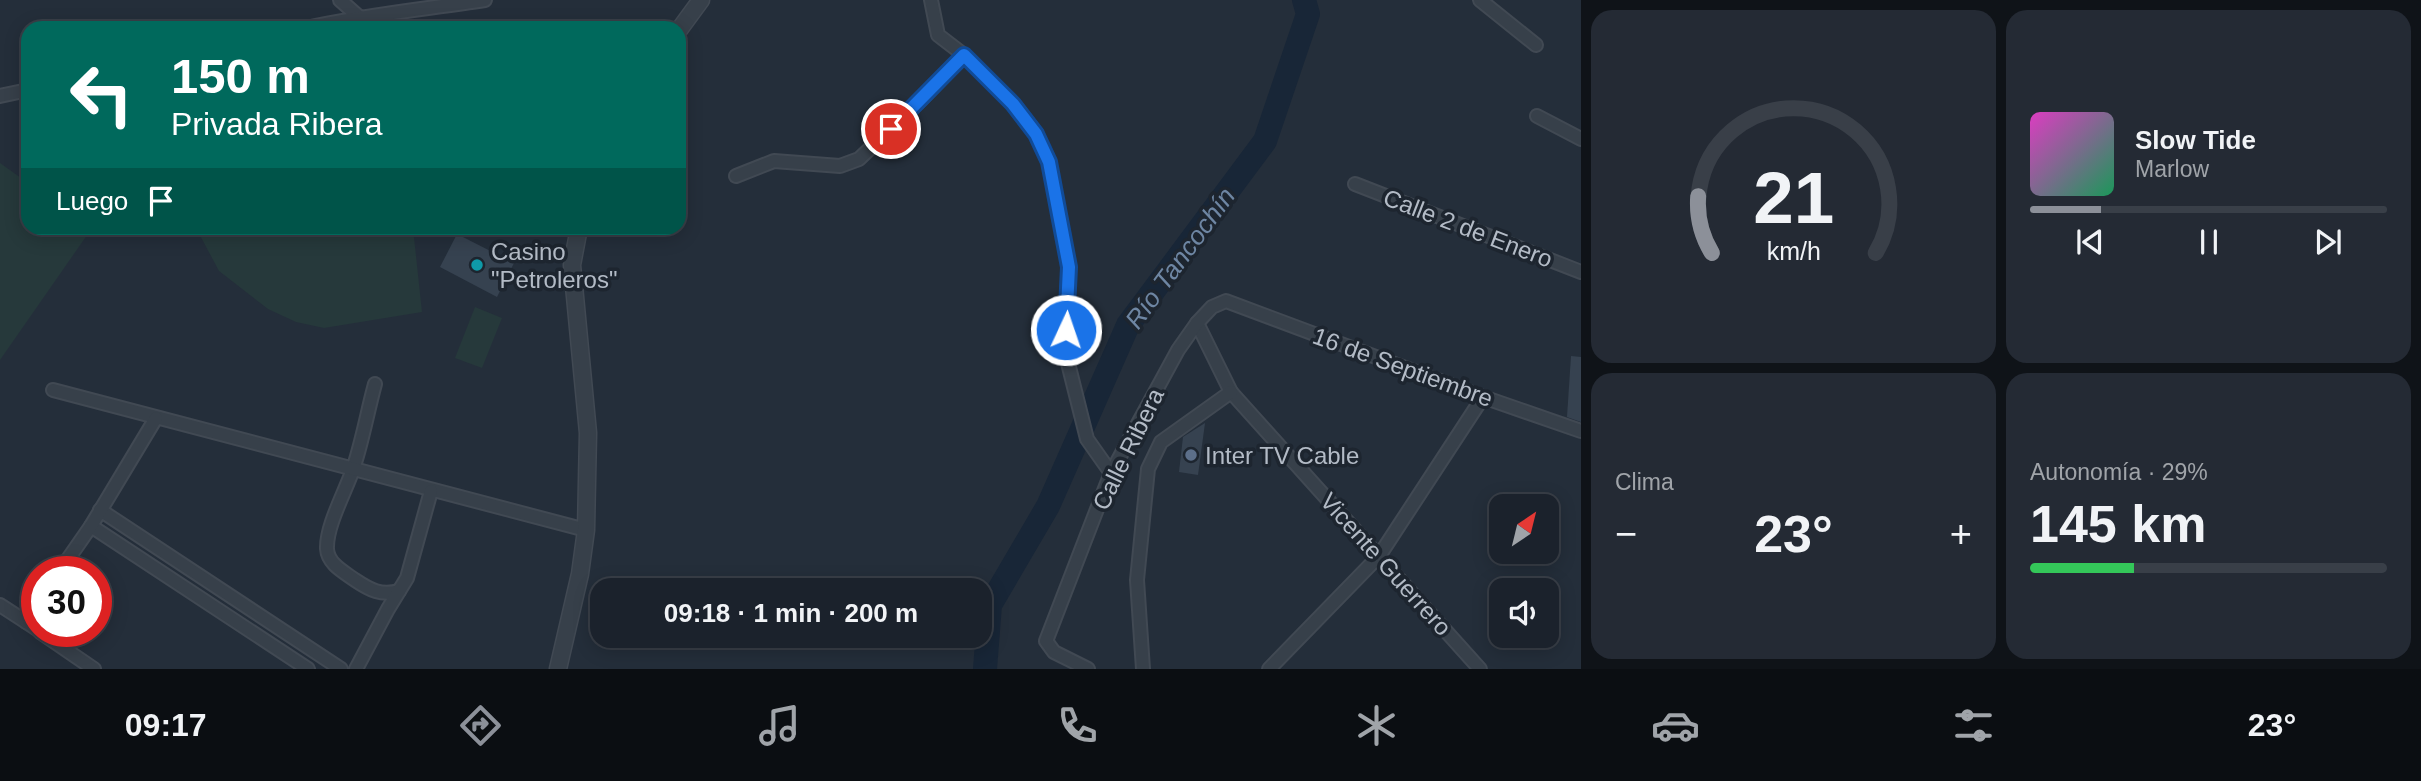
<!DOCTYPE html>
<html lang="es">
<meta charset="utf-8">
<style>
body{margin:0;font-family:Helvetica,sans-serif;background:#242a34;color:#f1f3f6;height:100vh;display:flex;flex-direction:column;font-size:26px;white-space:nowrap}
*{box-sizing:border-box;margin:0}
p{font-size:23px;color:#a0a4a9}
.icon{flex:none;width:38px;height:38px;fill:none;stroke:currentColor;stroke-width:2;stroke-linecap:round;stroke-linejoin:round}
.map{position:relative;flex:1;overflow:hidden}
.panel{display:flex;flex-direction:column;gap:10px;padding:10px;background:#0f1318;width:840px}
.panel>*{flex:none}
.banner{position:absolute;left:21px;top:21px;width:665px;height:214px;border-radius:21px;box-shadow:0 4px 18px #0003,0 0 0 2px #393f48;background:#00695c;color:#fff;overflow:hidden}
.needle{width:46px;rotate:35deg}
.tools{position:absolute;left:1489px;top:494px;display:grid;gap:14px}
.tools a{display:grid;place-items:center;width:70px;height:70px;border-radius:14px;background:#1b222c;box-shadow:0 4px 18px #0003,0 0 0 2px #393f48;font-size:35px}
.speed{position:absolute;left:21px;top:556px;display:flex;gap:14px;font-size:35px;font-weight:700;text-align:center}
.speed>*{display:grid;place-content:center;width:91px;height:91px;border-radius:50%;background:#1b222c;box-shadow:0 4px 18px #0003,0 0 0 2px #393f48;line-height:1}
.speed .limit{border:10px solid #d22;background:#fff;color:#111}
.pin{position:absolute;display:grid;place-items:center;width:60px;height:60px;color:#fff;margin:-30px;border:4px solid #fff;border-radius:50%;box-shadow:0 2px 7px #0007}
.me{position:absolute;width:77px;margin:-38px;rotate:3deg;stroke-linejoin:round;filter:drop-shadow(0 0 5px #0008)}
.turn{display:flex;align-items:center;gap:24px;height:147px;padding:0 35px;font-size:32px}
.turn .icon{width:91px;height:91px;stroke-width:2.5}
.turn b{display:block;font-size:49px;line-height:60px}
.then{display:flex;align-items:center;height:66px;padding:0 35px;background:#0003;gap:14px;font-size:26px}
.big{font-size:52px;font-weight:600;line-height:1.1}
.panel .widget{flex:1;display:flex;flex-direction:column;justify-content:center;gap:10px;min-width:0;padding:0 24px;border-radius:21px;background:#242a34}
.panel .dial{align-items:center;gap:0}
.dial svg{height:182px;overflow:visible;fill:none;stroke:#393f48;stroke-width:7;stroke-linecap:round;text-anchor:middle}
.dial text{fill:#f1f3f6;stroke:none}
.song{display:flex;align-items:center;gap:21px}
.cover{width:84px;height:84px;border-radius:10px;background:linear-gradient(135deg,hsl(310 70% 55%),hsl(150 70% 35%))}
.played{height:7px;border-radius:4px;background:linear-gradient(90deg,#8c9099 20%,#393f48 20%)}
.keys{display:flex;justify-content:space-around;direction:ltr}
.heat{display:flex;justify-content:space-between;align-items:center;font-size:38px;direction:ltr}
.charge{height:10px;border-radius:5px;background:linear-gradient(90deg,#34c759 29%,#393f48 0)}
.panel .tiles{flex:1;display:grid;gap:10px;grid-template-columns:repeat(2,1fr)}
.trip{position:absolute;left:590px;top:578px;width:402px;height:70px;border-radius:21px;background:#1b222c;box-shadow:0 4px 18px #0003,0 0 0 2px #393f48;font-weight:600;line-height:70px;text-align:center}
.tabs{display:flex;height:112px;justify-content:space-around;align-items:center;background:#0b0e12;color:#a0a4a9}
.tabs .icon{width:49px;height:49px}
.tabs .on{color:#8c9099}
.tabs b{font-size:32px;color:#f1f3f6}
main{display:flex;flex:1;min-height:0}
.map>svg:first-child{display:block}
.green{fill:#26393b}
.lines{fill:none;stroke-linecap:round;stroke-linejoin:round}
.river{stroke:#182637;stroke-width:24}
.building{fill:#364250}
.minor-casing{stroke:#414953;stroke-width:16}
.tertiary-casing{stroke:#414953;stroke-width:19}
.minor{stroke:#37404a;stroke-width:12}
.tertiary{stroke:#37404a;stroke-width:16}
.route-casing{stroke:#114b97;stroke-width:18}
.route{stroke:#1a73e8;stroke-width:12}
.culture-dot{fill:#0f9aa8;stroke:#1d252f;stroke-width:2.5}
.service-dot{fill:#5c6f8a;stroke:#1d252f;stroke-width:2.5}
.labels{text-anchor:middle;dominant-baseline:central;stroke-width:7;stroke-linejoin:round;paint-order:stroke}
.street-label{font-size:24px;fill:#b3bbc6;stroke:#1d252f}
.poi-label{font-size:24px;fill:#b3bbc6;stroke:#1d252f;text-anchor:start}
.water-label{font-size:26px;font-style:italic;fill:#6e86a3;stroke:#1d252f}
</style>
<main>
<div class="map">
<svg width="1581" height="669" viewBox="0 0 1581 669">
<rect width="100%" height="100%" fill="#242e3a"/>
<g class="green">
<polygon points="0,163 28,183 28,228 92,228 0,360"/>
<polygon points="196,228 413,228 422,312 324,328 296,322 268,309 219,271"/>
<polygon points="475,307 502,318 482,368 455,358"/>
</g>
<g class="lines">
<polyline class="river" points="985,669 990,605 1048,506 1128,325 1265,141 1308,14 1304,0"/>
</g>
<g class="building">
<polygon points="457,234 514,263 497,297 440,267"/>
<polygon points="1571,356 1581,357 1581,422 1567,417"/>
<polygon points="1205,423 1198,475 1179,472 1183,437"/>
</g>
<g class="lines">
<defs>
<g id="minor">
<polyline points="340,0 358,16 382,28"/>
<polyline points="931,0 938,35 964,55 1013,104 1036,133 1049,162 1069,267 1064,347 1087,439 1111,473"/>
<polyline points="1480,0 1536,45"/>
<path d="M306,28C365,15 425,9 485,0"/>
<polyline points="0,96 28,90"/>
<polyline points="1537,116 1581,139"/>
<polyline points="736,176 774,161 840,166 859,159 922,99 964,55"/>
<polyline points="1355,184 1581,272"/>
<polyline points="1197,323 1231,392 1480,669"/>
<path d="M375,384C367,413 362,444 352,472C344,494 326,527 327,549C328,564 344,572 355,580C370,590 381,596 399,591"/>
<polyline points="53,390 586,530"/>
<polyline points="100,510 341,669"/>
<polyline points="91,526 308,669"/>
<polyline points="59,572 91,526 156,418"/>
<polyline points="0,605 37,629"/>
<polyline points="26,622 37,606"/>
<polyline points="40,632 94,669"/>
<polyline points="356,669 388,609 407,578 431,491"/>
<polyline points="1088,669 1054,652 1046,641 1111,473 1178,350 1197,323 1212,307 1226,301 1483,397 1581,431"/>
<polyline points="1143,669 1137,580 1148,469 1161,442 1231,392"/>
<polyline points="1269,669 1379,556 1483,397"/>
</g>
<g id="tertiary">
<polyline points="679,30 701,0"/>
<polyline points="558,669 580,574 586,530 588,433 572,265 579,228"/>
</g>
</defs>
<use href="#minor" class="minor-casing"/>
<use href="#tertiary" class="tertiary-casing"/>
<use href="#minor" class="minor"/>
<use href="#tertiary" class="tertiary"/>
</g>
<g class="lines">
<defs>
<polyline id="route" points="891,129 964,55 1013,104 1036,134 1049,162 1069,267 1066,330"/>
</defs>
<use href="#route" class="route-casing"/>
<use href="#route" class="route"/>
</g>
<circle class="culture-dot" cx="477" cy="265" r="7"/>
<circle class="service-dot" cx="1191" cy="455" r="7"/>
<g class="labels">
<g class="street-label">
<text transform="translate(1468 228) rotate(21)">Calle 2 de Enero</text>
<text transform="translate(1403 367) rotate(20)">16 de Septiembre</text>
<text transform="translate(1128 449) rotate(-64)">Calle Ribera</text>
<text transform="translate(1386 564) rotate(48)">Vicente Guerrero</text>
</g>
<g class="poi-label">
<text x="491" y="251">Casino<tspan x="491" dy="28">"Petroleros"</tspan></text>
<text x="1205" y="455">Inter TV Cable</text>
</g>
<g class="water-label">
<text transform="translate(1180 258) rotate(-54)">Río Tancochín</text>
</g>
</g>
</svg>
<div class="tools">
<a><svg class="needle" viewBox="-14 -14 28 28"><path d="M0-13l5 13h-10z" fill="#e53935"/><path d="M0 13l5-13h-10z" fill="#a0a4a9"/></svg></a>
<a><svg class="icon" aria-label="sound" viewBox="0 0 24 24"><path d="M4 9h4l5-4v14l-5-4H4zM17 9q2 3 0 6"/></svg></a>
</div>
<div class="speed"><div class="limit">30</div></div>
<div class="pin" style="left:891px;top:129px;background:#d93025"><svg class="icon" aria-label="arrive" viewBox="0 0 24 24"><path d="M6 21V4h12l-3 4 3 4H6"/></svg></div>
<svg class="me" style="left:1066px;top:330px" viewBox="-20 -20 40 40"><circle r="17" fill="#1a73e8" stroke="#fff" stroke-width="3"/><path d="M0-11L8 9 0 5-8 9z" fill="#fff"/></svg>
<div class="trip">09:18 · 1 min · 200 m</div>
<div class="banner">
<div class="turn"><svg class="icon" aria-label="left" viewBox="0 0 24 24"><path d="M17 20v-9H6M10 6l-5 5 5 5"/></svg><div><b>150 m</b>Privada Ribera</div></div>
<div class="then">Luego<svg class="icon" aria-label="arrive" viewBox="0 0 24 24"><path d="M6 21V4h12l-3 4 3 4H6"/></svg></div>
</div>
</div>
<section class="panel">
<div class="tiles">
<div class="widget dial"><svg viewBox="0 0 100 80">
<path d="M14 69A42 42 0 1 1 86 69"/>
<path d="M14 69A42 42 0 0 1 8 44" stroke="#8c9099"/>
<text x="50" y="56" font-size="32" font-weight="700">21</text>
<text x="50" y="72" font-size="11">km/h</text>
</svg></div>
<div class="widget">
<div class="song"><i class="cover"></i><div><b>Slow Tide</b><p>Marlow</p></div></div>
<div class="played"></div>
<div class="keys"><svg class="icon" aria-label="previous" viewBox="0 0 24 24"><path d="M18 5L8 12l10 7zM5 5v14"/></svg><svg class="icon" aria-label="pause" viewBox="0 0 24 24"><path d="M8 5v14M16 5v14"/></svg><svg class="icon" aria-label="next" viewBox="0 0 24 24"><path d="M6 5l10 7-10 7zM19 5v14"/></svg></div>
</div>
<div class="widget"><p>Clima</p>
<div class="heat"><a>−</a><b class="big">23°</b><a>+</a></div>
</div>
<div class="widget"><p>Autonomía · 29%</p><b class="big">145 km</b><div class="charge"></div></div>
</div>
</section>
</main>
<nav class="tabs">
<b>09:17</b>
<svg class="icon on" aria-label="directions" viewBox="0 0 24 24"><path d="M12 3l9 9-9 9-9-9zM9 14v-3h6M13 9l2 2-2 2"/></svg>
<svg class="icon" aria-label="music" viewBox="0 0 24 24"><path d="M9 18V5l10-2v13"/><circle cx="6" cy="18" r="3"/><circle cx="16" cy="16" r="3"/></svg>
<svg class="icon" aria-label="phone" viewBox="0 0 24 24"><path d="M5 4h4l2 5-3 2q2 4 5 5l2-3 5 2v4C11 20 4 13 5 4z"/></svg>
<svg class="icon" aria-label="climate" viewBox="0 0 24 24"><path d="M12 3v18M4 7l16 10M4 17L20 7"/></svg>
<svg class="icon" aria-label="car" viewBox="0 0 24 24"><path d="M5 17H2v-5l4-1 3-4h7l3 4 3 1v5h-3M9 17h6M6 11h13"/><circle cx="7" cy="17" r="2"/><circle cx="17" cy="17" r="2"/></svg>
<svg class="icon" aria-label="filters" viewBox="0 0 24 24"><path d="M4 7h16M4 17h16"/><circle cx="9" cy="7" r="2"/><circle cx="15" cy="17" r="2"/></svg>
<b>23°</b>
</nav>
